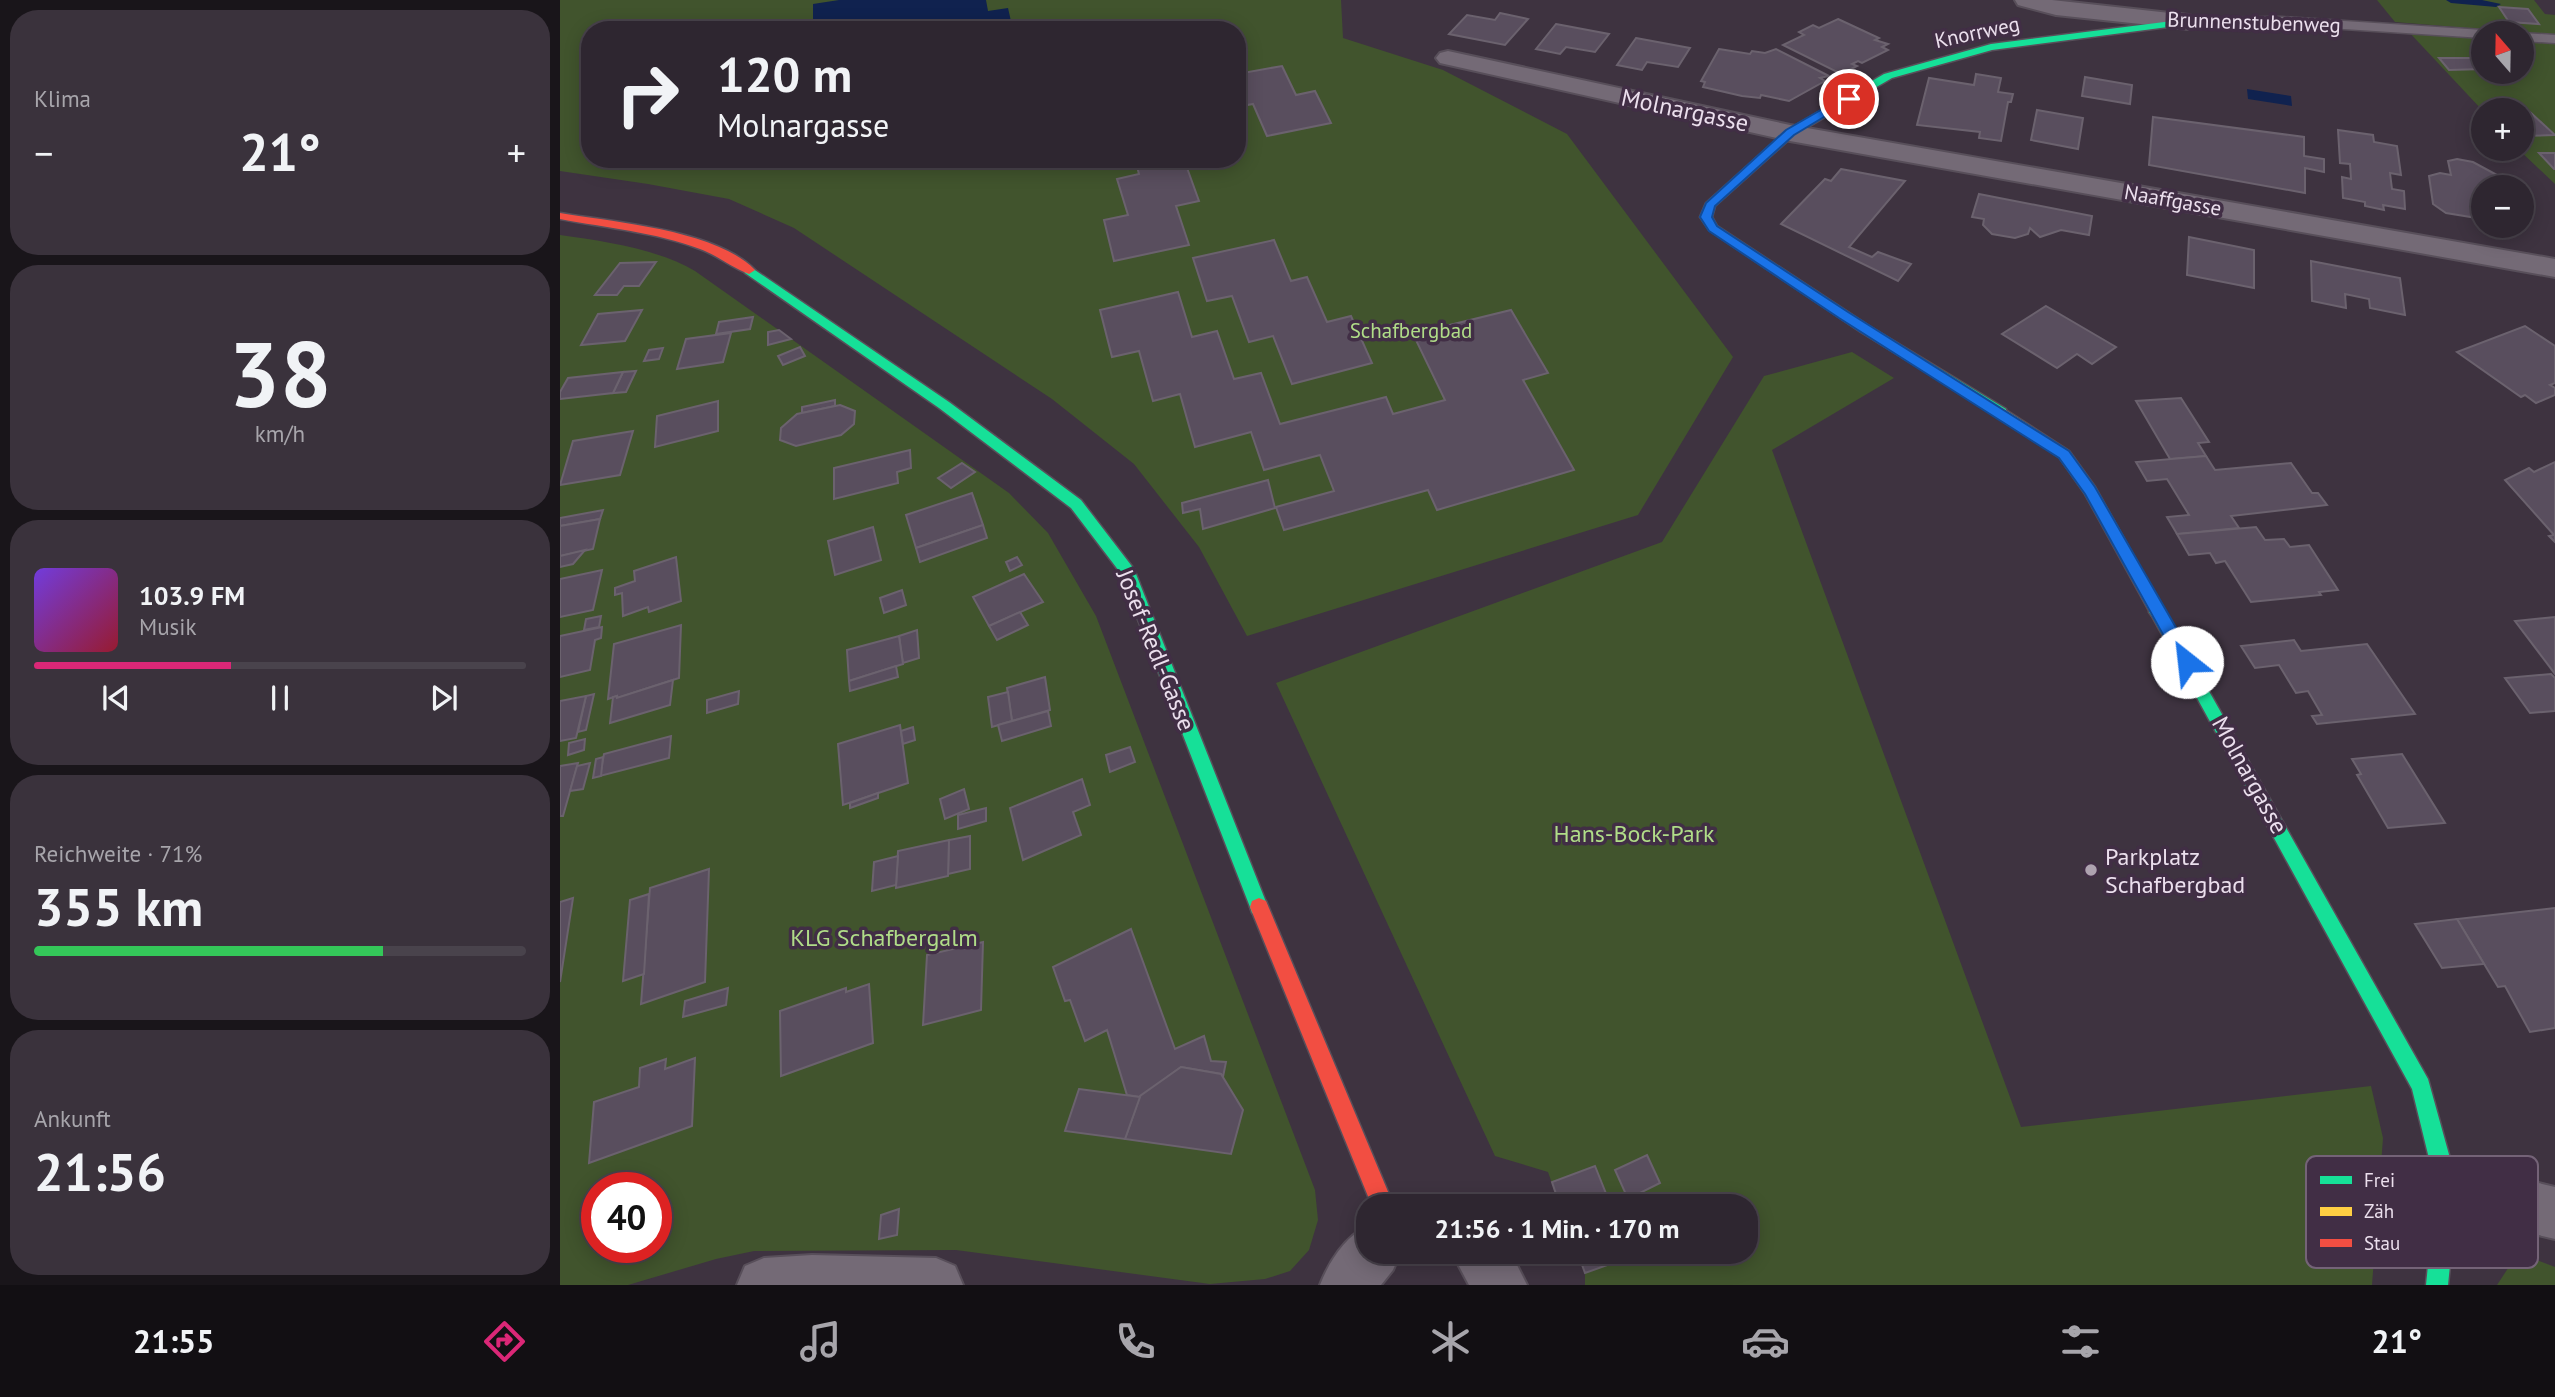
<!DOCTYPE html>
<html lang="de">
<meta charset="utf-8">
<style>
body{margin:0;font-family:"PT Sans",sans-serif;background:#3a323c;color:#f1f3f6;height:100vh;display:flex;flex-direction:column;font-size:26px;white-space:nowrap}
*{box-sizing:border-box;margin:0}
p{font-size:23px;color:#a7a5ab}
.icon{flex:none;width:38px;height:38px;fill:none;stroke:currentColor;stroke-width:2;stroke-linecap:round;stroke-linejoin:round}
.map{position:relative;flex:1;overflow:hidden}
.details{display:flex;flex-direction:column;gap:10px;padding:10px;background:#19151a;width:560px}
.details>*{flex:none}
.hud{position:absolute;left:21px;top:21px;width:665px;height:147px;border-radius:28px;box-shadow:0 4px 18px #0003,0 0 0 2px #49434c;background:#2e2630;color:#f1f3f6;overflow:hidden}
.needle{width:46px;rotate:340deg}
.tools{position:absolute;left:1911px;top:21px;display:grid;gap:14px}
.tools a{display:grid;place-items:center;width:63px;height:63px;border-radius:50%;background:#2e2630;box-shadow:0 4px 18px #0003,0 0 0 2px #49434c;font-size:35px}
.speed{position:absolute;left:21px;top:1172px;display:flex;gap:14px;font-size:35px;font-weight:700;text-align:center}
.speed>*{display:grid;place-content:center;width:91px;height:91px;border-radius:50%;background:#2e2630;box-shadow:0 4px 18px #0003,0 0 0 2px #49434c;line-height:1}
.speed .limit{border:10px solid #d22;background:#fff;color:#111}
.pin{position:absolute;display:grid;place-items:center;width:60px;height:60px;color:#fff;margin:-30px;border:4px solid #fff;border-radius:50%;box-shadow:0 2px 7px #0007}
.me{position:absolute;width:77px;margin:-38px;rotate:331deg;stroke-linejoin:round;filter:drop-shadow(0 0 5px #0008)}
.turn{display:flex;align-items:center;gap:24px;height:147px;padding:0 21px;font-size:32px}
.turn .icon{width:91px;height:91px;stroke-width:2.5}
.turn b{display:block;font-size:49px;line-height:60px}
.big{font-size:52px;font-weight:700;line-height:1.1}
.details .card{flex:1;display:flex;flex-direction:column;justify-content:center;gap:10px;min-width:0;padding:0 24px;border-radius:28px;background:#3a323c}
.details .dial{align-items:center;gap:0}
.dial b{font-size:91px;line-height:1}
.song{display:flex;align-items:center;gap:21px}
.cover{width:84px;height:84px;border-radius:10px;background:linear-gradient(135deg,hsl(260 70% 55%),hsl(350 70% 35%))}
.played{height:7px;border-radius:4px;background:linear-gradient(90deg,#db2777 40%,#49434c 40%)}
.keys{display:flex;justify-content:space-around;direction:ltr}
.heat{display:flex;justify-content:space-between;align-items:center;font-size:38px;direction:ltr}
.charge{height:10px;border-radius:5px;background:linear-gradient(90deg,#34c759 71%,#49434c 0)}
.trip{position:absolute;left:796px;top:1194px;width:402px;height:70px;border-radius:28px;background:#2e2630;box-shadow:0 4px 18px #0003,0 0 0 2px #49434c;font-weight:700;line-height:70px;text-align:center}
.tabs{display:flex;height:112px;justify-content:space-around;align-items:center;background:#120f13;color:#a7a5ab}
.tabs .icon{width:49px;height:49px}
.tabs .on{color:#db2777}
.tabs b{font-size:32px;color:#f1f3f6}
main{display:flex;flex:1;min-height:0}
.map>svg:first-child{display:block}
.green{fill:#41542d;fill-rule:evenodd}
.water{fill:#10224f}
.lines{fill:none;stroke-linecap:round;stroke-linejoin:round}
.stream{fill:#10224f;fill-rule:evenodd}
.building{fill:#594e5e;stroke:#6b626e;stroke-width:2}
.lane-casing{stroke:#584f5a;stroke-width:3}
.street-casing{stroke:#584f5a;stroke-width:4}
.fast-casing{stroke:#584f5a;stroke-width:3}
.slow-casing{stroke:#584f5a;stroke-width:3}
.jam-casing{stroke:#584f5a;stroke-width:3}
.lane{fill:#746a76;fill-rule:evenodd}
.street{fill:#746a76;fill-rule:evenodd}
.fast{fill:#16e098;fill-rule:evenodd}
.slow{fill:#ffcf43;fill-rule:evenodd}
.jam{fill:#f24e42;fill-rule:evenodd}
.route{fill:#1a73e8;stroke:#114b97;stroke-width:2}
.poi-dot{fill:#aea3b0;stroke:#412e45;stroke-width:2.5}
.labels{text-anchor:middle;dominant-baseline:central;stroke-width:7;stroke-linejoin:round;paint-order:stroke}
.far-street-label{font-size:21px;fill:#ebdfed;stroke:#412e45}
.far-park-label{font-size:21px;fill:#b0dd88;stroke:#412e45}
.street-label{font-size:24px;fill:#ebdfed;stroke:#412e45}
.park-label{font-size:24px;fill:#b0dd88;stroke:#412e45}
.poi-label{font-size:24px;fill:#ebdfed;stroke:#412e45;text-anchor:start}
.key{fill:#412e45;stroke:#746377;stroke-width:2}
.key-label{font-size:19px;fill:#ebdfed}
</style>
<main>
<section class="details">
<div class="card"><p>Klima</p>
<div class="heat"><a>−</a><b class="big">21°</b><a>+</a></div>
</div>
<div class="card dial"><b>38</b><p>km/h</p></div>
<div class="card">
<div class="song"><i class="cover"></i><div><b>103.9 FM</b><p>Musik</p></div></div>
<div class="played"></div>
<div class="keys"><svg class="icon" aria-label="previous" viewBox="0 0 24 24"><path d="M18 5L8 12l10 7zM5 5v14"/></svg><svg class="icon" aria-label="pause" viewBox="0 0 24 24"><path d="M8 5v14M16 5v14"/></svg><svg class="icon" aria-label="next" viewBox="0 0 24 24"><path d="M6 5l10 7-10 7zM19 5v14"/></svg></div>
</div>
<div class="card"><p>Reichweite · 71%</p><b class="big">355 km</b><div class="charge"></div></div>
<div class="card"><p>Ankunft</p><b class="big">21:56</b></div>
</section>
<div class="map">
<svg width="1995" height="1285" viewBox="0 0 1995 1285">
<rect width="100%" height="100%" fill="#3e3340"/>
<g class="green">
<path d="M0,0H781L783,38L883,70L1007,134L1173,357L1078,515L687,636L639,547L574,464L492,399L234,228L169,199L88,184L0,171ZM30,30H677V159H30Z"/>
<polygon points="1817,0 1974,0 1985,14 1995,15 1995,35 1835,22"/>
<polygon points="1847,30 1923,36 1923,72 1962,72 1962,39 1995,42 1995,184 1958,149 1962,149 1962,110 1923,111"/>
<path d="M0,235C43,241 98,249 135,271L449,493L488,533L536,616L755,1190L758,1220L749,1250L730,1271L705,1279L650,1284L396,1250L194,1251L156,1259L68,1285H0ZM37,1188H96V1248H37Z"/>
<polygon points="1292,352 1334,378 1212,450 1461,1127 1811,1086 1823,1138 1812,1285 1025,1285 1025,1273 1017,1251 1186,1251 1186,1206 1000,1206 988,1172 935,1156 716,683 1102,542 1204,376"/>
<polygon points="1958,1253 1995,1267 1995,1285 1937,1285"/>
</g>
<g class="water">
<polygon points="279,0 426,0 428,11 448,8 453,30 222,30 253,25 253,4"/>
<polygon points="1687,89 1731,96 1732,106 1688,99"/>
</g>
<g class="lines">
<polygon class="stream" points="1886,0 1922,0 1941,4 1936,7 1891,3"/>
</g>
<g class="building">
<polygon points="1939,7 1968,9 1979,24 1949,22"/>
<polygon points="940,13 968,19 945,45 889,34 907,15 935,20"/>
<polygon points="1278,19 1319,38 1315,40 1328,44 1322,47 1328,50 1302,63 1298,61 1292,64 1297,66 1281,74 1223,45 1244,35 1239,32 1253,25 1259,28"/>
<polygon points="996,24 1049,34 1035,52 1006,47 1000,54 976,49"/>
<polygon points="1076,38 1130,48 1118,67 1087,62 1082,70 1057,65"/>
<polygon points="1159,49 1190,54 1192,51 1205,53 1216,49 1269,76 1260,78 1265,81 1229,101 1201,95 1200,98 1182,96 1143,87 1145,82 1141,81"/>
<polygon points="1879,58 1911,58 1923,69 1889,70"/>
<polygon points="722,66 736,95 755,91 771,123 707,136 693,104 677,107 677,74"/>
<polygon points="1416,74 1441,78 1438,92 1453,94 1451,102 1448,102 1441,141 1419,138 1420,132 1357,125 1369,78 1414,85"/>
<polygon points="1525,77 1572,85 1570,104 1522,96"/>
<polygon points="1477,110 1523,118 1518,149 1471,140"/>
<polygon points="1962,112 1970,112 1995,135 1962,136"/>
<polygon points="1593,117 1744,137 1744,156 1764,159 1764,172 1745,168 1745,193 1589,165"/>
<polygon points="1778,130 1813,135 1814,142 1837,146 1841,175 1830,173 1832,189 1844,191 1845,209 1823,205 1824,210 1805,206 1805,202 1783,198 1782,177 1791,179 1790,164 1780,163"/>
<polygon points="1979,153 1995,153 1995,169 1994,169"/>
<polygon points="575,159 648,160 626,165 639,201 616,206 629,245 554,261 544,220 568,215 557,179 579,174"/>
<polygon points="1897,159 1913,162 1937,175 1939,184 1947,187 1923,187 1923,219 1886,213 1873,204 1869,176 1880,173 1891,175 1888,161"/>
<polygon points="1281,169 1345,181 1289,247 1312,257 1318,252 1351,264 1338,281 1221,224 1265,179 1271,181"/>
<polygon points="1419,194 1532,216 1529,235 1501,230 1480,237 1470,228 1468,234 1455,238 1432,234 1423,225 1424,219 1412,217"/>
<polygon points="1629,237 1694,250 1694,288 1627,275"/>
<polygon points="714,240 731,281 747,277 767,322 791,316 812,363 732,384 713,336 689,342 672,296 647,301 633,258"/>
<polygon points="1751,261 1840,278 1845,315 1810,308 1809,299 1785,294 1786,308 1752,301"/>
<polygon points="96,262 79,286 64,286 57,295 35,295 60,263"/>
<polygon points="618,292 632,337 657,331 674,379 701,373 720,424 826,397 833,414 885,400 853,334 951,310 988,373 963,380 1014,470 877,510 868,490 724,530 716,507 774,491 760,455 704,470 691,432 635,447 620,394 593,401 579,351 552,357 540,310"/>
<polygon points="1486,306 1556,347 1532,364 1517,354 1497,368 1442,334"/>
<polygon points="82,310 65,341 21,345 38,314"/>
<polygon points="193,317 190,329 156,334 159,322"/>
<polygon points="1965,326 1995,346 1995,383 1990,385 1995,388 1995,395 1976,403 1965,395 1961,397 1897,352"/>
<polygon points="219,330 231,339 208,345 208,332"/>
<polygon points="171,333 163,362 117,369 126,339"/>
<polygon points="240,347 245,356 223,365 218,356"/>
<polygon points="103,348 99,359 84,361 89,350"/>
<polygon points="76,371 66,392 53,393 63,372"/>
<polygon points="63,372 53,393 0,399 0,392 8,378"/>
<polygon points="1621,398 1649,442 1638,443 1646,456 1610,459 1576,401"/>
<polygon points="275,400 275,406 242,413 242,407"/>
<polygon points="158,401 158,431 95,447 97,416"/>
<polygon points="280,405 295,411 294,424 281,435 236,446 220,440 221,428 237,414"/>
<polygon points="73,431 60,475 0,485 13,441"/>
<polygon points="350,450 351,468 337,472 338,483 274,499 274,468"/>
<polygon points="1646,456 1655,470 1731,463 1752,493 1758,493 1767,505 1671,516 1679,528 1617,534 1607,517 1629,515 1607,479 1587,481 1576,462"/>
<polygon points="1995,462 1995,542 1989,536 1994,535 1945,480 1969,468 1974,472"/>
<polygon points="402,463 415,472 391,488 378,478"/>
<polygon points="708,480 715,508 643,529 640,509 623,513 622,503"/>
<polygon points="412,493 423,525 356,548 346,515"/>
<polygon points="43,510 40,519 0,526 0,518"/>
<polygon points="40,519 33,549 0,556 0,526"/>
<polygon points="423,525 427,538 360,562 356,548"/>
<polygon points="313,527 321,560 275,575 268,541"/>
<polygon points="1696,527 1705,540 1724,539 1730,547 1749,545 1778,590 1759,592 1761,595 1691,602 1665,561 1656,563 1650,553 1629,555 1617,534"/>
<polygon points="25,550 13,564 0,567 0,556"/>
<polygon points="116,557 121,601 89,612 88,607 63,616 62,593 55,595 55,588 75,581 74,571"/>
<polygon points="457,557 462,565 450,571 446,562"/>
<polygon points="42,570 33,610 0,617 0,579"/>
<polygon points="464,574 483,602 429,626 413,597"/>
<polygon points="342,590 346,605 324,613 320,598"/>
<polygon points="460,612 468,625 437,640 429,626"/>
<polygon points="41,616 39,627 24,630 26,619"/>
<polygon points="1995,617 1995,674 1955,621"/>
<polygon points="121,625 119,678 57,698 57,696 48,699 54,644"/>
<polygon points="42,627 41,638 35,640 30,670 0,677 0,636"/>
<polygon points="357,630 359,658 343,663 339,636"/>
<polygon points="339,636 343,664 289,681 287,650"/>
<polygon points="1734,640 1741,651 1807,644 1855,714 1757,724 1752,716 1762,715 1748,691 1736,693 1719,665 1695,668 1681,646"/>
<polygon points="336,666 338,677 290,691 289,681"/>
<polygon points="1991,674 1995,678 1995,711 1970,713 1945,678"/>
<polygon points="485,677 490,710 452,721 447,688"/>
<polygon points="113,680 110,705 50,723 53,697 57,696 57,698"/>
<polygon points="179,691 178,704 147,713 147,700"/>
<polygon points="448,692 452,721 432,727 428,697"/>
<polygon points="34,694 26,730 18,732 26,696"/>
<polygon points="26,696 16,738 0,741 0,701"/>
<polygon points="488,711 491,726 442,741 438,725"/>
<polygon points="340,725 348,783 283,805 278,744"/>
<polygon points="353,727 355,740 343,744 341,731"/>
<polygon points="111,736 109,758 40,776 44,754"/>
<polygon points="25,739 24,750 8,755 9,743"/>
<polygon points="570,747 575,762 550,772 546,755"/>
<polygon points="1842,754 1885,823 1828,828 1797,775 1801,774 1792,759"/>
<polygon points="43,757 41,776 33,778 36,759"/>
<polygon points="18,763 3,816 0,816 0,766"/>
<polygon points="30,763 23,789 10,791 17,766"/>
<polygon points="522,779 530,805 513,812 521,835 463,860 450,808"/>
<polygon points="404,789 409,809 385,819 380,799"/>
<polygon points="318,793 318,798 290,808 290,803"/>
<polygon points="426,808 426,821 398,829 398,815"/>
<polygon points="410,836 410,869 388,874 389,840"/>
<polygon points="389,840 388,876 336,888 338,851"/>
<polygon points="338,856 336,885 312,891 314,862"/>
<polygon points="149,869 145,982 81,1004 90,888"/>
<polygon points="89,894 84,974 63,981 70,900"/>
<polygon points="13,898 0,982 0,902"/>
<polygon points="1995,908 1995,1028 1970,1032 1945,986 1938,987 1897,919"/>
<polygon points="1897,919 1924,964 1882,968 1855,924"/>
<polygon points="571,929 615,1049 644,1036 651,1061 666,1062 663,1077 661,1074 621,1067 580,1097 567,1095 547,1030 525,1041 510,1000 505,1001 493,967"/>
<polygon points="423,942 421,1010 363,1025 367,955"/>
<polygon points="309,984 313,1043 221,1076 220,1011 286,988 286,992"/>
<polygon points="168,988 166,1005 123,1017 125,1001"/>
<polygon points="135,1058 132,1126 29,1163 34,1102 79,1087 80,1068 106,1059 105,1069"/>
<polygon points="621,1067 661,1074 683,1110 671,1154 565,1139 580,1096"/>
<polygon points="519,1089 580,1097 565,1139 505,1131"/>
<polygon points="1087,1155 1100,1183 1068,1199 1055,1170"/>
<polygon points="1035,1166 1051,1206 1000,1206 992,1182"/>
<polygon points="339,1209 337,1235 319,1239 321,1215"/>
<polygon points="1017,1251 1068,1251 1070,1257 1025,1273"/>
</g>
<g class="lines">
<defs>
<g id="lane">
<polygon points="1721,17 1923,30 1929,33 1923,33 1923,38 1721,25 1628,26 1622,22 1628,18"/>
<polygon points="1962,33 1995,35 1995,43 1962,41"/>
</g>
<g id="street">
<polygon points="1455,0 1492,0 1628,15 1636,17 1640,22 1636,27 1628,29 1496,15 1458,5"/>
<polygon points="888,51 1230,125 1995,259 1995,277 1230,141 880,63 876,58 880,53"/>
<polygon points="1887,1161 1995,1187 1995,1239 1887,1213 1869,1205 1861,1187 1869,1169"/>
<path d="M808,1226V1251H841L833,1270L821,1285H760C769,1262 785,1236 808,1226Z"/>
<polygon points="891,1251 950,1251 967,1285 909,1285"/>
<polygon points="252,1255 376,1258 395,1266 403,1285 177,1285 185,1266 204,1258"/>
</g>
<g id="fast">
<polygon points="1628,19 1631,20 1631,24 1432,50 1332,78 1234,135 1155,206 1152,217 1157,226 1309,326 1446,409 1446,415 1436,415 1301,332 1149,230 1140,217 1146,203 1226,131 1324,74 1431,44"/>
<polygon points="189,266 389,402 521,500 574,569 708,907 706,913 699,916 692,913 690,907 559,571 511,508 379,408 185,273 183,270"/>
<polygon points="1597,606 1602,608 1868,1079 1898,1187 1888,1285 1866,1285 1876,1187 1852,1089 1592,616 1589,612 1592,608"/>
</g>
<polygon id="slow" points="1441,407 1509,451 1535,487 1605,612 1602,616 1592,616 1525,494 1499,457 1436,415 1434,412"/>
<g id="jam">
<path d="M0,213C53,222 157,230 195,270L189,274C172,268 157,255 140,249C95,232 47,228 0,219Z"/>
<polygon points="699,898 706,901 834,1206 812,1206 690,907 692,901"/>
</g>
</defs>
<use href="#lane" class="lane-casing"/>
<use href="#street" class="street-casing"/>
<use href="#fast" class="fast-casing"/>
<use href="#slow" class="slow-casing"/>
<use href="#jam" class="jam-casing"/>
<use href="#lane" class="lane"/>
<use href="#street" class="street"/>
<use href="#fast" class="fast"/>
<use href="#slow" class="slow"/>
<use href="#jam" class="jam"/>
</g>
<polygon class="route" points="1285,96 1294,99 1234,135 1155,206 1152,217 1157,226 1288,312 1509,451 1535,487 1633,657 1635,662 1633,667 1621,667 1525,494 1499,458 1279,318 1149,231 1140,217 1146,203 1226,130"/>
<circle class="poi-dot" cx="1531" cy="870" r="7"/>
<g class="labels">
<g class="far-street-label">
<text transform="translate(1694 22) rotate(2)">Brunnenstubenweg</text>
<text transform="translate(1417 32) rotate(-12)">Knorrweg</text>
<text transform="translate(1613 200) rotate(10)">Naaffgasse</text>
</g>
<g class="far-park-label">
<text x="851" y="330">Schafbergbad</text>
</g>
<g class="street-label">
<text transform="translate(1125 110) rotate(12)">Molnargasse</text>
<text transform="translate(596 650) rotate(68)">Josef-Redl-Gasse</text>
<text transform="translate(1690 775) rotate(61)">Molnargasse</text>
</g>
<g class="park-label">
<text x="1074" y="833">Hans-Bock-Park</text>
<text x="324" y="937">KLG Schafbergalm</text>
</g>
<g class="poi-label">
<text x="1545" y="856">Parkplatz<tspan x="1545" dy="28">Schafbergbad</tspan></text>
</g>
</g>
<rect x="1746" y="1156" width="232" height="112" rx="10" class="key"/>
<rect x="1760" y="1176" width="32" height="8" fill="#16e098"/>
<rect x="1760" y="1207" width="32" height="9" fill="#ffcf43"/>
<rect x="1760" y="1239" width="32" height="8" fill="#f24e42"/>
<g class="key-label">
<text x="1804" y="1187">Frei</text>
<text x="1804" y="1218">Zäh</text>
<text x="1804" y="1250">Stau</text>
</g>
</svg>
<div class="tools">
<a><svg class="needle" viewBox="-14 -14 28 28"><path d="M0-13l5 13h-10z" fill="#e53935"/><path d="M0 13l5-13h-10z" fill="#a7a5ab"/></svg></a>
<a>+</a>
<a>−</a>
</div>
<div class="speed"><div class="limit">40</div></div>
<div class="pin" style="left:1289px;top:99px;background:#d93025"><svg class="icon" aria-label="arrive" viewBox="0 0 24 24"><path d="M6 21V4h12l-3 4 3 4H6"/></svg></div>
<svg class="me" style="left:1627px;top:662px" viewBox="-20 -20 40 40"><circle r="19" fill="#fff"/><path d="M0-13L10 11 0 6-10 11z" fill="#1a73e8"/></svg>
<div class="trip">21:56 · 1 Min. · 170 m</div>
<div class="hud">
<div class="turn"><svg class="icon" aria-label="right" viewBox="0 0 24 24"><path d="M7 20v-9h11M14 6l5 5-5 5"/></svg><div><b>120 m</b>Molnargasse</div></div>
</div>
</div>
</main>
<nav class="tabs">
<b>21:55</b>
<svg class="icon on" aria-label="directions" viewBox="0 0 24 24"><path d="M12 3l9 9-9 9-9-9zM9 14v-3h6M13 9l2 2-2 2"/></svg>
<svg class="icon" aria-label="music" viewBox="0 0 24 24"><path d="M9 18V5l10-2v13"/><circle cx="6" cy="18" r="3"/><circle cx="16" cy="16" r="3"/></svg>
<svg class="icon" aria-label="phone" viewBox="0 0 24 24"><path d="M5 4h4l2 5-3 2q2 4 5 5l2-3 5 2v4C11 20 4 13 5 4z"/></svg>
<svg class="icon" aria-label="climate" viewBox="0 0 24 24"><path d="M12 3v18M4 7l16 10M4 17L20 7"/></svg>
<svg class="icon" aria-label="car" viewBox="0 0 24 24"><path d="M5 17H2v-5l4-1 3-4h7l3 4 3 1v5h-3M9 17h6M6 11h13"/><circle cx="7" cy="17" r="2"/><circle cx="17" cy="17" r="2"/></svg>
<svg class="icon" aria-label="filters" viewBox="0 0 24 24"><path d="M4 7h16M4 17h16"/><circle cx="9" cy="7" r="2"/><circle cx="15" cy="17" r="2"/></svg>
<b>21°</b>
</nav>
